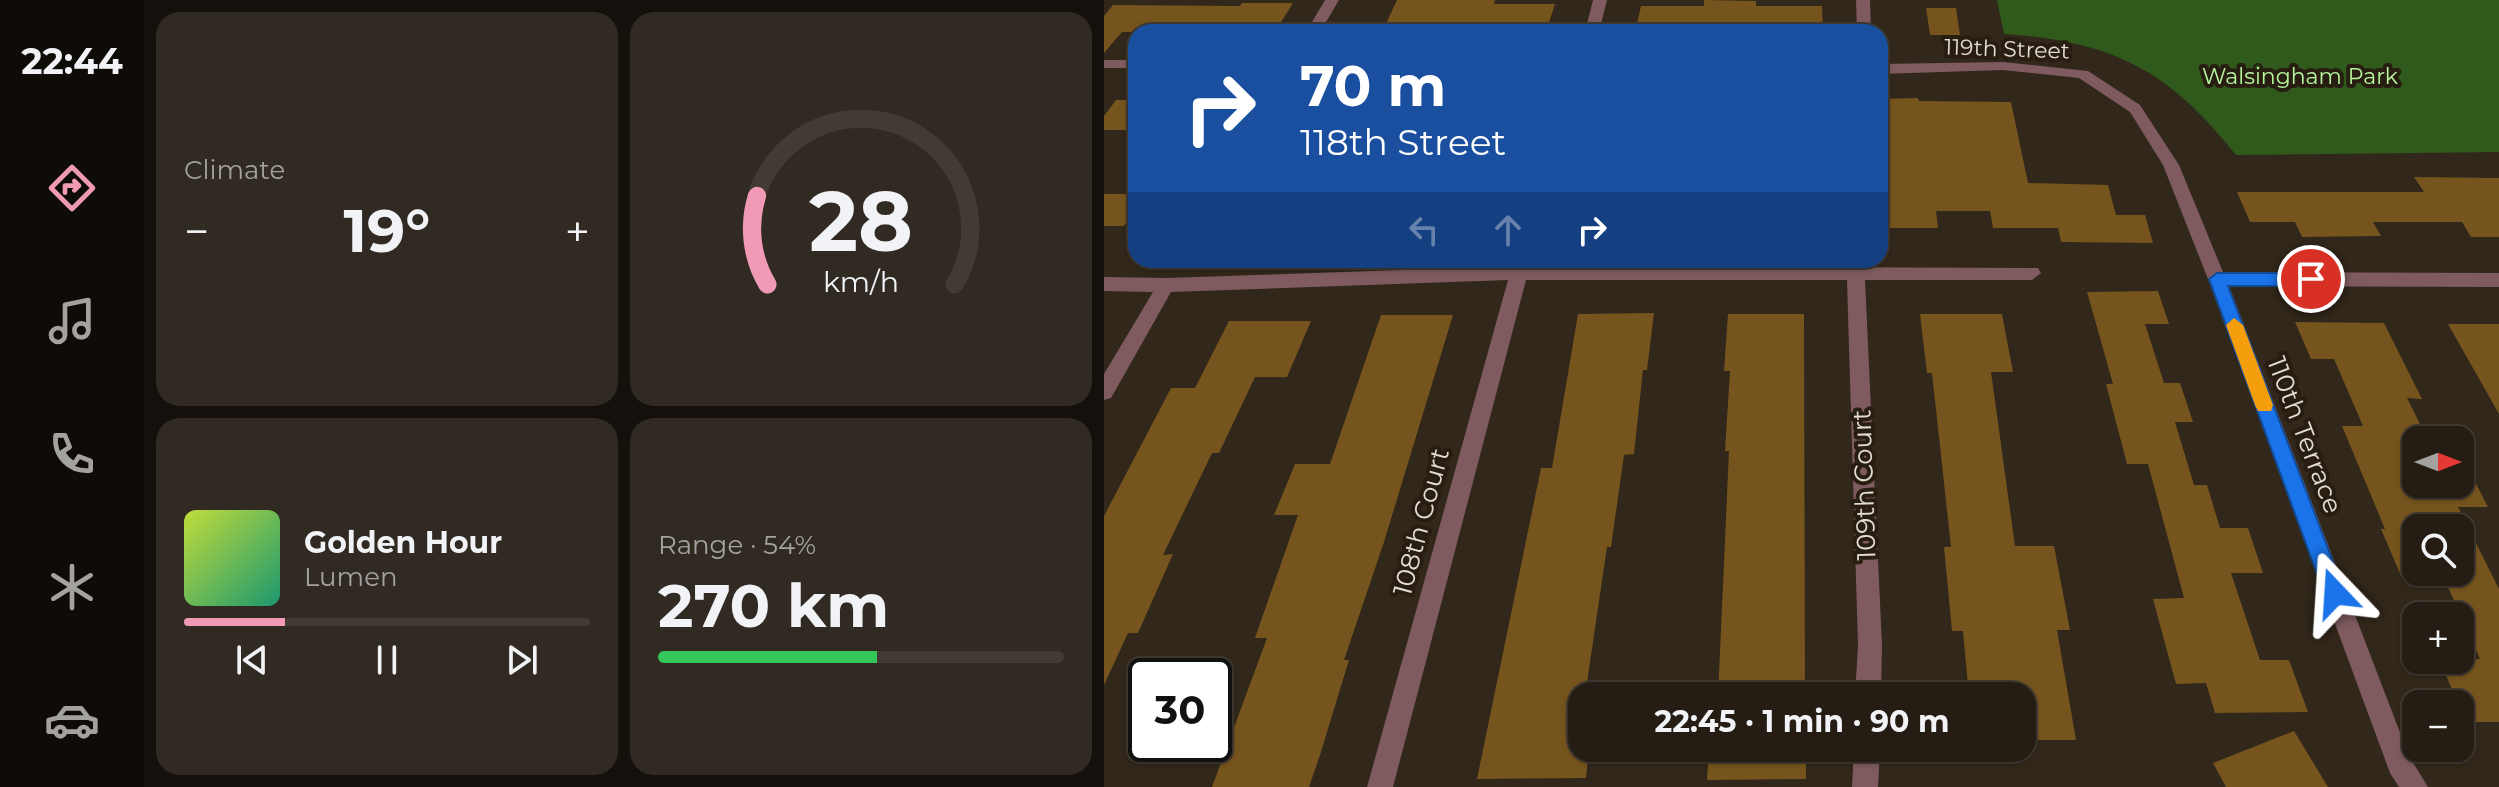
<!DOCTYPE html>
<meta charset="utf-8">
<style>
body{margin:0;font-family:Montserrat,sans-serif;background:#312a22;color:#f1f3f6;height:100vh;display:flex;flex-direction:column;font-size:30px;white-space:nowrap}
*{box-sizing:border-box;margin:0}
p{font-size:26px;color:#a3a2a0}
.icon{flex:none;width:44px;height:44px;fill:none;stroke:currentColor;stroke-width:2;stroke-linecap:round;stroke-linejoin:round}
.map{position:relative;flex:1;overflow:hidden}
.drawer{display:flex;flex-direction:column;gap:12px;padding:12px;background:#14100b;width:960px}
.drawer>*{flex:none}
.guide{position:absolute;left:24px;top:24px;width:760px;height:244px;border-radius:24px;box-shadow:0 2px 6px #0004,0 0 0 2px #423b34;background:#1a4fa0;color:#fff;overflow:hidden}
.needle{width:52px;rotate:90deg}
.buttons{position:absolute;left:1298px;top:426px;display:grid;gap:16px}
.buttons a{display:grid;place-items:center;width:72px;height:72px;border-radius:16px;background:#251d14;box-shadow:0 2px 6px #0004,0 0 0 2px #423b34;font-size:40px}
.speed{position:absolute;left:24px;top:658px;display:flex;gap:16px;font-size:40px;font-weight:700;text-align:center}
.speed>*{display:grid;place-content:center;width:104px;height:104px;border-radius:50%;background:#251d14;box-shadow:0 2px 6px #0004,0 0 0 2px #423b34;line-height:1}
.speed .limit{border:4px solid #111;border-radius:12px;background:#fff;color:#111}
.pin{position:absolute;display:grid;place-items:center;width:68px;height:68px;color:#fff;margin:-34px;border:4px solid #fff;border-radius:50%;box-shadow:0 2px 8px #0007}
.me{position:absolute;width:88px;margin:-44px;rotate:340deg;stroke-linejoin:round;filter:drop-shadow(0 0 6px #0008)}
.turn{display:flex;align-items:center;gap:28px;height:168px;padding:0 40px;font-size:36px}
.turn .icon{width:104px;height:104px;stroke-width:2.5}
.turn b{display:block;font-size:56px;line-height:68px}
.lanes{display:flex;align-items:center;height:76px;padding:0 40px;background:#0003;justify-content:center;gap:40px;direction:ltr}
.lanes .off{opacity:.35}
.big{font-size:60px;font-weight:700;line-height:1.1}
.drawer .card{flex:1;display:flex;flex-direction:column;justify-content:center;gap:12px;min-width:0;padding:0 28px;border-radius:24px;background:#312a22}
.drawer .dial{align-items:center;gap:0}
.dial svg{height:208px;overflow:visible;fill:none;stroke:#423b34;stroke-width:7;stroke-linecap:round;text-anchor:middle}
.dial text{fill:#f1f3f6;stroke:none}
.song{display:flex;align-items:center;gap:24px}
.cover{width:96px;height:96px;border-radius:12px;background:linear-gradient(135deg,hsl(70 70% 55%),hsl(160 70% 35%))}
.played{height:8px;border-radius:4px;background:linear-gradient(90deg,#f09ab6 25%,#423b34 25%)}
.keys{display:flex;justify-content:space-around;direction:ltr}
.heat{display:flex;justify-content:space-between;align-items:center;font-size:44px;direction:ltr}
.charge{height:12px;border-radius:6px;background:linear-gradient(90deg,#34c759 54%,#423b34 0)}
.drawer .tiles{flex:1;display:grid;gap:12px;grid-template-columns:repeat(2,1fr)}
.trip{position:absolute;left:464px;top:682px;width:468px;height:80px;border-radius:24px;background:#251d14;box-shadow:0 2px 6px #0004,0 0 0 2px #423b34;font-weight:700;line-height:80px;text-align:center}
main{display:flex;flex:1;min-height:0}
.tabs{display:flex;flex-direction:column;width:144px;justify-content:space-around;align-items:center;background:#0f0c08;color:#a3a2a0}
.tabs .icon{width:56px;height:56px}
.tabs .active{color:#f09ab6}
.tabs b{font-size:36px;color:#f1f3f6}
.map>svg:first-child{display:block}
.green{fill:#2f5a1b}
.building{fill:#76541d;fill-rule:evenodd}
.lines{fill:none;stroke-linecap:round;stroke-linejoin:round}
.minor{fill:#7f5b5f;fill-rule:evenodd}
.route{fill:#1a73e8;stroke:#114b97;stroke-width:2}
.slow{fill:#f59e0b}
.labels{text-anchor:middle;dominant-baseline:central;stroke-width:8;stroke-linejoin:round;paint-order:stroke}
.far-street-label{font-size:22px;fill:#e3dcd4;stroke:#271d10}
.far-park-label{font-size:22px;fill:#b5f59c;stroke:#271d10}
.street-label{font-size:26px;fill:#e3dcd4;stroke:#271d10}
</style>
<main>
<nav class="tabs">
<b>22:44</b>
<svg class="icon active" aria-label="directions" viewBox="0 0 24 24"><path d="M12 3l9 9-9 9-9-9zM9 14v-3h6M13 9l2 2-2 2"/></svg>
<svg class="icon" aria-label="music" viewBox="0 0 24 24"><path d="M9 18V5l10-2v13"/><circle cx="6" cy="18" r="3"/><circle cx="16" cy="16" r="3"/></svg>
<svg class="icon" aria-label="phone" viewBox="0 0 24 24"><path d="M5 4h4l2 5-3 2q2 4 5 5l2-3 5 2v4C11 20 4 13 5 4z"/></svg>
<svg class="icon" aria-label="climate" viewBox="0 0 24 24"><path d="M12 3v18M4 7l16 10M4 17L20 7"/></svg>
<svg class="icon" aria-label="car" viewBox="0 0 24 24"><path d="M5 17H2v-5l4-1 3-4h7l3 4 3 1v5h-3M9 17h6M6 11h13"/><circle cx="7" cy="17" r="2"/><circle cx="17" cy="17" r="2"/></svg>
</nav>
<section class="drawer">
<div class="tiles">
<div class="card"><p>Climate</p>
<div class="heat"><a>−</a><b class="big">19°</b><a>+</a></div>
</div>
<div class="card dial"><svg viewBox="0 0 100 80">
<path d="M14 69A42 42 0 1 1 86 69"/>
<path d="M14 69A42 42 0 0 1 10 35" stroke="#f09ab6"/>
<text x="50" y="56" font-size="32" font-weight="700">28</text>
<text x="50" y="72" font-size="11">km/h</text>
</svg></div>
<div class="card">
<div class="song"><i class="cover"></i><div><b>Golden Hour</b><p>Lumen</p></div></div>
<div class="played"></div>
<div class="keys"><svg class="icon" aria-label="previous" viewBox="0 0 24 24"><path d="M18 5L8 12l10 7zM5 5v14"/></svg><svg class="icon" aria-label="pause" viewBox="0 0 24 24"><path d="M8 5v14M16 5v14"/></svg><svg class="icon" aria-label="next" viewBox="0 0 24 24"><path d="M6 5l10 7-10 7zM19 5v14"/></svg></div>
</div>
<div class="card"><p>Range · 54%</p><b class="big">270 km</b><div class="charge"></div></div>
</div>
</section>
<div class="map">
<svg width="1395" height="787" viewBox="0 0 1395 787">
<rect width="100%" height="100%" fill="#31271a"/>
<path class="green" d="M893,0H1395V152L1132,155C1065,70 1008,41 900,34Z"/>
<g class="building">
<polygon points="293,0 391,0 390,4 451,4 442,32 279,30"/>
<polygon points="600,0 652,1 652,6 718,6 719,32 531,32 537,6 600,6"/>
<polygon points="138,3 189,3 171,32 18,32 0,53 0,16 9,5 136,6"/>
<polygon points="822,8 852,8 856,35 826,35"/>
<polygon points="814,98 815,101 907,102 924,183 1004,185 1012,215 1041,215 1049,243 957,242 954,228 889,228 886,211 832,211 834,228 776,228 776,99"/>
<polygon points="12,100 32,100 32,130 0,130 0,116"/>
<polygon points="1310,177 1395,178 1395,237 1367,237 1358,222 1269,222 1277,236 1198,237 1191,222 1146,222 1133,192 1320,192"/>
<polygon points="0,194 32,194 32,207 20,226 0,226"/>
<polygon points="1054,291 1065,324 1041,324 1060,383 1076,383 1089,422 1071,422 1090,485 1103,485 1116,528 1144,528 1159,573 1127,573 1156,660 1185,660 1204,712 1111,713 1102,683 1072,684 1049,599 1080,598 1044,464 1023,464 1002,384 1009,384 983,292"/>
<polygon points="550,313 543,370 539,370 530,454 520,455 507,547 503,547 481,696 478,696 478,748 485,748 482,778 373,779 437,468 448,468 474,314"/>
<polygon points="624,314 700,314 701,696 614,696 625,451 621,451 626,371 620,371"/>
<polygon points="816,314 898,314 909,372 887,372 911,546 950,546 966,630 953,630 972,740 918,740 918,696 865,696 859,631 848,631 840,547 847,547 828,373 823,373"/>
<polygon points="277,315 349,315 280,542 240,660 245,660 216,755 205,787 108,787 163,638 151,638 194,515 170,515 191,464 226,464"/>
<polygon points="125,321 207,321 183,377 151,377 115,453 108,453 59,555 69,554 34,633 24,633 0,685 0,516 67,388 91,388"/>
<path d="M1191,322L1280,323L1318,399L1303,398L1324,440H1312V484H1356V466H1363L1384,507H1354L1395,589V722H1361L1336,660L1376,659L1339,576H1297L1277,529H1281L1238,426H1259L1230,359H1207ZM1312,528H1356V572H1312Z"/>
<polygon points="1344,324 1395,324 1395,414"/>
<polygon points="1190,731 1224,787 1122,787 1109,763"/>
<polygon points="605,748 702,748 702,779 603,780"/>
</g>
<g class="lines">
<g class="minor">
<polygon points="221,0 235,0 216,32 202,32"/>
<polygon points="489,0 503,0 495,32 481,32"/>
<polygon points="752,0 766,0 767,32 753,32"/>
<rect x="0" y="60" width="32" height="8"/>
<polygon points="899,62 984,71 1036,105 1075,165 1119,272 1395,273 1395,287 1125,286 1305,756 1324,787 1295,787 1286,773 1104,279 1059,165 1026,112 975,78 899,70 776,74 776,64"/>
<polygon points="415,266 934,268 937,273 928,280 761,280 778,645 777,696 751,696 754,645 743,280 422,280 289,787 263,787 404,280 67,292 7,398 0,400 0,374 49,292 0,291 0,277 62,278"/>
<polygon points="750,748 776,748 774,787 748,787"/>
</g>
</g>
<polygon class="route" points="1113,273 1207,273 1215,279 1207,286 1124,286 1241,593 1238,601 1231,604 1223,601 1220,593 1105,279"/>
<polygon class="slow" points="1130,318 1139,325 1169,405 1167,411 1154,411 1151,405 1122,325"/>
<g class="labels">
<g class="far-street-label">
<text transform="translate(903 49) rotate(2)">119th Street</text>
</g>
<g class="far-park-label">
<text x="1196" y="76">Walsingham Park</text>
</g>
<g class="street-label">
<text transform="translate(1201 435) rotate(69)">110th Terrace</text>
<text transform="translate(760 485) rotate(-92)">109th Court</text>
<text transform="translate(317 522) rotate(-75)">108th Court</text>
</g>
</g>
</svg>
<div class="buttons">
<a><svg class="needle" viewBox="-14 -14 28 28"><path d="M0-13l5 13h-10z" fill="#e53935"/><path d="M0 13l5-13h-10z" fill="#a3a2a0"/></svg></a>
<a><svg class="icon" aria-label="search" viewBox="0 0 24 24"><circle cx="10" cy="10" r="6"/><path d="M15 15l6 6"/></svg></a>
<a>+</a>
<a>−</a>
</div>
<div class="speed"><div class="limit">30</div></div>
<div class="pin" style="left:1207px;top:279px;background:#d93025"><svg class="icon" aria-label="arrive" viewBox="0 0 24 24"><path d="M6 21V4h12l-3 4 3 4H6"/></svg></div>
<svg class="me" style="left:1231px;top:593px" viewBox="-20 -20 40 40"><path d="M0-17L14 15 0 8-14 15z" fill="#1a73e8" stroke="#fff" stroke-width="4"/></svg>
<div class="trip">22:45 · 1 min · 90 m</div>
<div class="guide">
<div class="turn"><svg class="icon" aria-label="right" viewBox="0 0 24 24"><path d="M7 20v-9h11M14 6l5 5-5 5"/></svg><div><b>70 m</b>118th Street</div></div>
<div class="lanes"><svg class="icon off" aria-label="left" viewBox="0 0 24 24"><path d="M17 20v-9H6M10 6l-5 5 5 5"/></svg><svg class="icon off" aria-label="ahead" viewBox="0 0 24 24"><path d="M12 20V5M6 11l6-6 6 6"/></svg><svg class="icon" aria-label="right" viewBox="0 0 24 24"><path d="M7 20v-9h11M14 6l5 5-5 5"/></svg></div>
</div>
</div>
</main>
